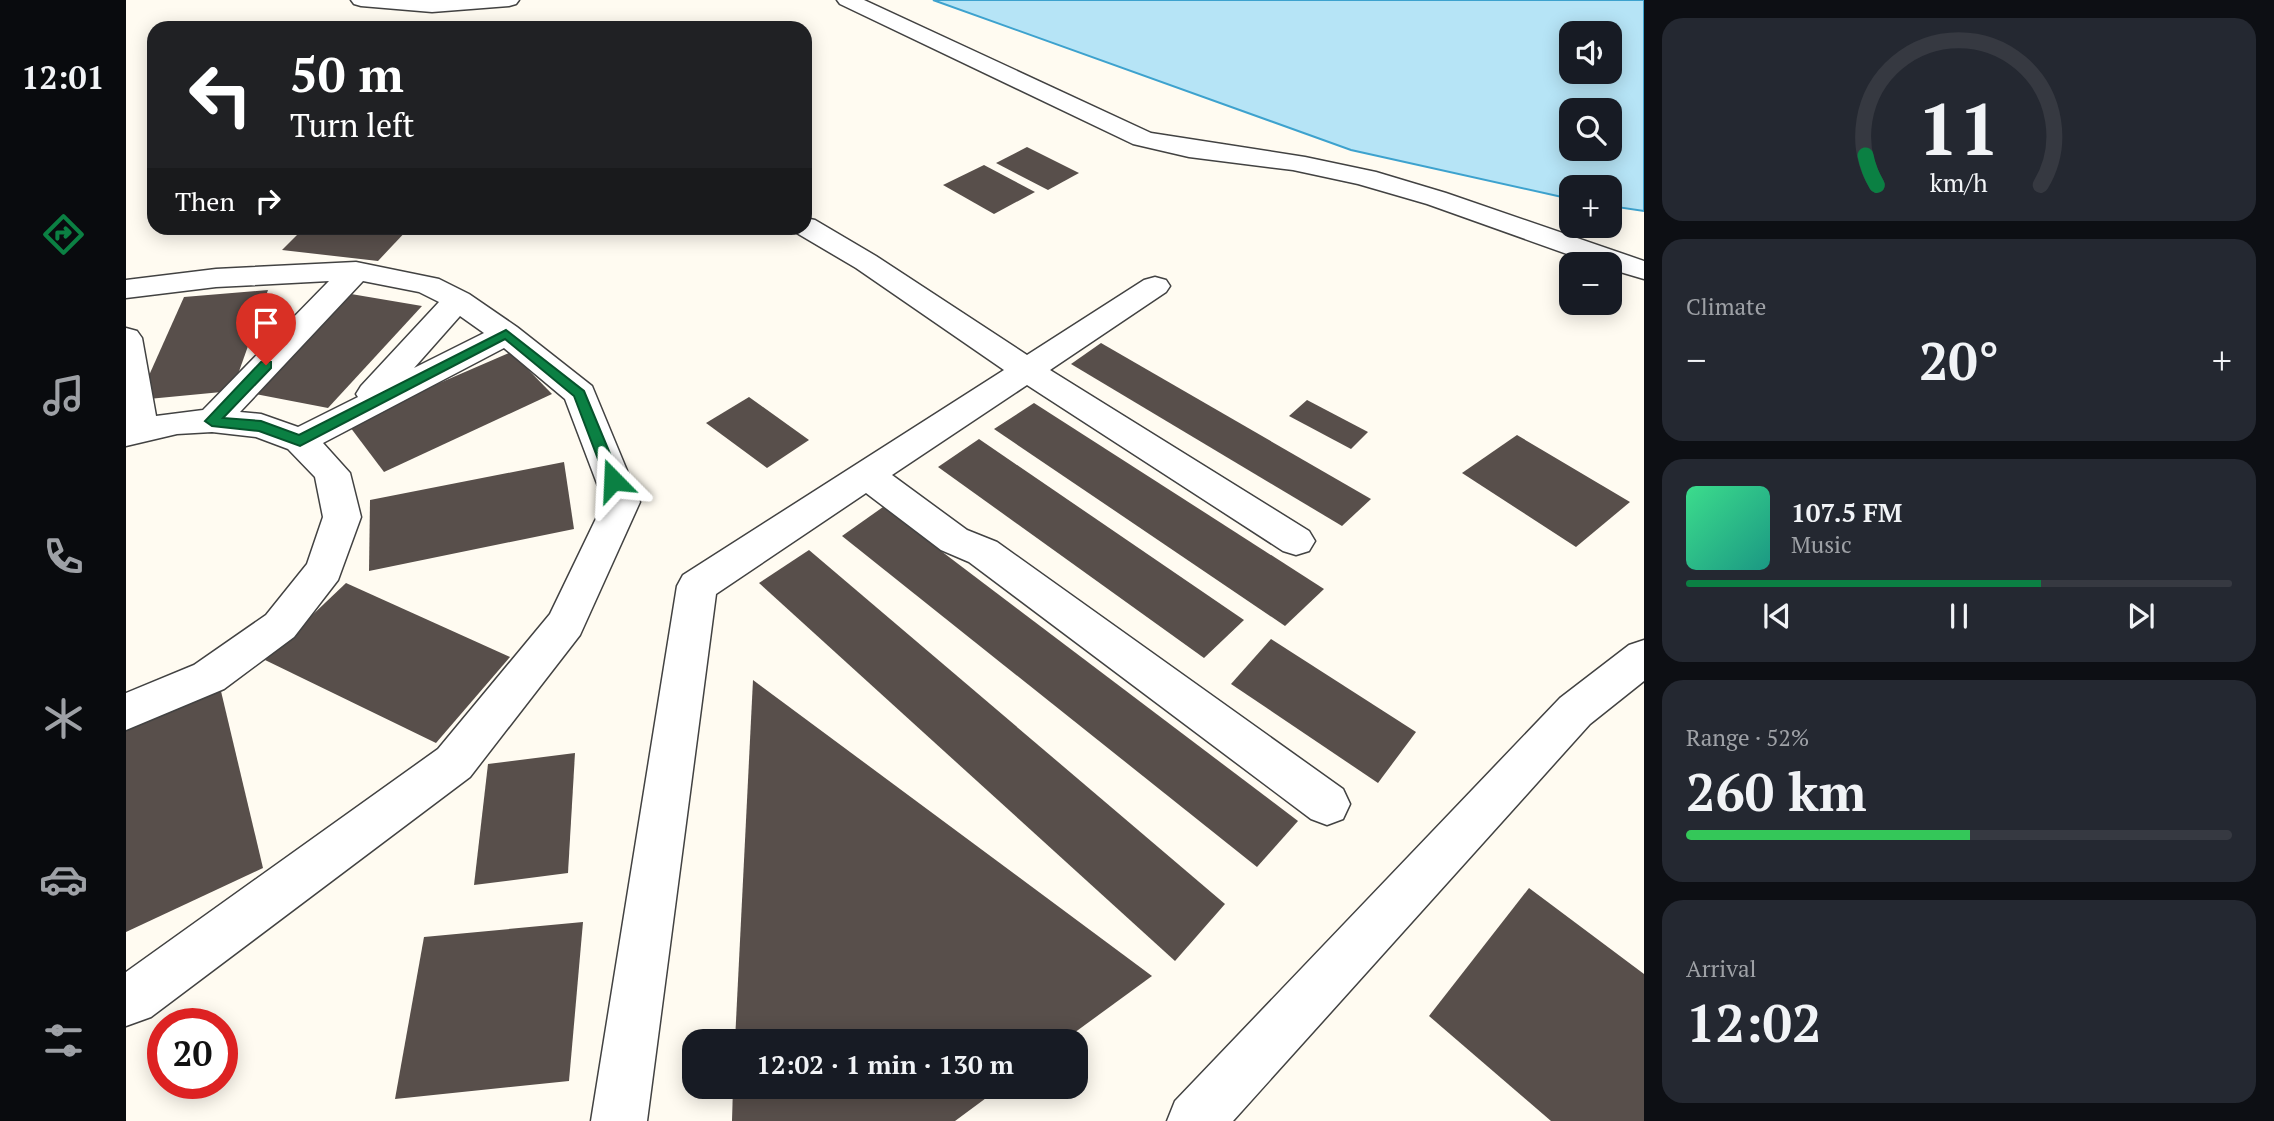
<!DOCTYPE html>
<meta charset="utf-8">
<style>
body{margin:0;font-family:"PT Serif",serif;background:#242831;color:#f1f3f6;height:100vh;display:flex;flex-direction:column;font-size:26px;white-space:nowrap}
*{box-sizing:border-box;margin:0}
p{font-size:23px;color:#9ea1a6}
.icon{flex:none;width:38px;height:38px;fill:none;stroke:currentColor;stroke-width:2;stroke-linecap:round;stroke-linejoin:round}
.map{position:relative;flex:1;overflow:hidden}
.sheet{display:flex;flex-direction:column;gap:18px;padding:18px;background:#0d0f14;width:630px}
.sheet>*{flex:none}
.top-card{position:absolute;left:21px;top:21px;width:665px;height:214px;border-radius:21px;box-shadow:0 4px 18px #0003;background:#202124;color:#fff;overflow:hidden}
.buttons{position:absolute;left:1433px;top:21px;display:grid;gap:14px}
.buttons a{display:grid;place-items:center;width:63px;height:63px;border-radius:14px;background:#171b24;box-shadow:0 4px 18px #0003;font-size:35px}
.speed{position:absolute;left:21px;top:1008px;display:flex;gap:14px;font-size:35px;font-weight:700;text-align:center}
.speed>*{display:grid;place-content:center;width:91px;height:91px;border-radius:50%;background:#171b24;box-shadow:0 4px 18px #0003;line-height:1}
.speed .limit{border:10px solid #d22;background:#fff;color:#111}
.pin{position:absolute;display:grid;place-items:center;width:60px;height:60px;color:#fff;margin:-72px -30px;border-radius:50% 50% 50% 0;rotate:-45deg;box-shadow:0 0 7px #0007}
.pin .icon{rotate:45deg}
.me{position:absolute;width:77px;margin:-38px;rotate:339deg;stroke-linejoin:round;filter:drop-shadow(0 0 5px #0008)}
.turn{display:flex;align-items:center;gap:24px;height:147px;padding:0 28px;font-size:32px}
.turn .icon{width:91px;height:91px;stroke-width:2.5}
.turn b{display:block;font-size:49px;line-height:60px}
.then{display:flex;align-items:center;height:66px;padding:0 28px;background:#0003;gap:14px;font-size:26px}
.big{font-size:52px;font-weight:700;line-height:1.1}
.sheet .widget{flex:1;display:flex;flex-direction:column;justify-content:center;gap:10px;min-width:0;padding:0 24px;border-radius:21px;background:#242831}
.sheet .dial{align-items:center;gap:0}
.dial svg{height:182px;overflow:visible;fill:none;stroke:#363941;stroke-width:7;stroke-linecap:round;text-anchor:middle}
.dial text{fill:#f1f3f6;stroke:none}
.song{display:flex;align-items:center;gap:21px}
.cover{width:84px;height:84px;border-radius:10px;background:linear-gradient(135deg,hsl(150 70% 55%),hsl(170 70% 35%))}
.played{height:7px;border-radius:4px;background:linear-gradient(90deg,#0b8043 65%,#363941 65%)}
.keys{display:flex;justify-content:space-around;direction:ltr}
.heat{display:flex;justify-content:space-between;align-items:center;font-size:38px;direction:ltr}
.charge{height:10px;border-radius:5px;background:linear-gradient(90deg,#34c759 52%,#363941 0)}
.trip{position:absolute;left:556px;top:1029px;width:406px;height:70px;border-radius:21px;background:#171b24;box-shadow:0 4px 18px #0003;font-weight:700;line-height:70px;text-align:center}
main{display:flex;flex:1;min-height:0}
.dock{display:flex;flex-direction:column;width:126px;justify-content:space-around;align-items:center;background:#090b0e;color:#9ea1a6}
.dock .icon{width:49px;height:49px}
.dock .selected{color:#0b8043}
.dock b{font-size:32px;color:#f1f3f6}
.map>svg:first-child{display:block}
.water{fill:#b6e4f6;stroke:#3da2ce;stroke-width:2;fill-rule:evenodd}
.building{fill:#584f4b}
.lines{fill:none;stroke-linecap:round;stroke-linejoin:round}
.minor-casing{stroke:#424242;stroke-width:3}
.minor{fill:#fff;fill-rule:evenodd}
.route{fill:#0b8043;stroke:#07532c;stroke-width:2}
</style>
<main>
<nav class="dock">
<b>12:01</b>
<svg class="icon selected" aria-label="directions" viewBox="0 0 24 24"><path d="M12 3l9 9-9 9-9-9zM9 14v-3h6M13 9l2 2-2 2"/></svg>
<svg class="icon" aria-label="music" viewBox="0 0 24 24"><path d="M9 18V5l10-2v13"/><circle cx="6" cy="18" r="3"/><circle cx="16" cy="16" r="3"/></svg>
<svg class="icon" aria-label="phone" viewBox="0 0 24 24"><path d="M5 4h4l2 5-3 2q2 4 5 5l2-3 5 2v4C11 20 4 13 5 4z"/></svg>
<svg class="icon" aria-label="climate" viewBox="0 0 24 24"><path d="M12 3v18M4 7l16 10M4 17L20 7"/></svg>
<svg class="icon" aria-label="car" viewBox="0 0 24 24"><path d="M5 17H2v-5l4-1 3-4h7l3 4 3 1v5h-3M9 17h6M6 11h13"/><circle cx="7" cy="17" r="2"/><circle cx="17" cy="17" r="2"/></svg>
<svg class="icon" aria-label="filters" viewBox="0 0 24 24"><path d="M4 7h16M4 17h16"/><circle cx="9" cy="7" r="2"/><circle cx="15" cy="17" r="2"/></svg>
</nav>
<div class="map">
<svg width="1518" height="1121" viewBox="0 0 1518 1121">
<rect width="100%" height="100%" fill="#fffbf1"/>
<path class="water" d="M807,0H1518V211L1484,206V187H1446L1445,199L1225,150ZM1446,33H1484V72H1446ZM1446,110H1484V149H1446Z"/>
<g class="building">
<polygon points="901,147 953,173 922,190 870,163"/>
<polygon points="858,165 909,192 868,214 817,185"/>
<polygon points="178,228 283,228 252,261 156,250"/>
<polygon points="142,290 106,391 12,400 58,297"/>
<polygon points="225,294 296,306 202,408 124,393"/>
<polygon points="975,343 1245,499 1216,526 945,364"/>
<polygon points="385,352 426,394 258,472 221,423"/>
<polygon points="623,397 683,440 641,468 580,423"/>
<polygon points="1181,400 1242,432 1225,449 1163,416"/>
<polygon points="908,403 1198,589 1159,626 868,429"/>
<polygon points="1391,435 1504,502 1450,547 1336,473"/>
<polygon points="853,439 1118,620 1078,658 812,467"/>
<polygon points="438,462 448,529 243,571 244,500"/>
<polygon points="757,507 1172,821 1131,867 716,536"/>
<polygon points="683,550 1099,904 1049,961 633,583"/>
<polygon points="220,583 384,657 310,743 139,660"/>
<polygon points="1145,639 1290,732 1252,783 1105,684"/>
<polygon points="627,680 1026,976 937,1041 609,1041"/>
<polygon points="94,687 137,868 0,932 0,725"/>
<polygon points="449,753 442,873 348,885 362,764"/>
<polygon points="1403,888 1518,974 1518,1121 1425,1121 1303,1016"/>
<polygon points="457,922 443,1081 269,1099 298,937"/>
<polygon points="607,1087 875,1087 829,1121 606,1121"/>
</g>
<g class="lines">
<defs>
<g id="minor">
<polygon points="225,0 393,0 390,4 383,6 306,12 235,6 228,4"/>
<polygon points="711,0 738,0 1025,133 1179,157 1250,172 1320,193 1518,261 1518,279 1484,269 1484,264 1469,264 1301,204 1232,184 1167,170 1063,157 1007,144 714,4"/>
<polygon points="679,218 689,220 750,256 901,355 1018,280 1029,277 1040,280 1044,286 1040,292 924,370 1183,531 1189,541 1183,551 1170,555 1157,551 901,385 766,475 841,530 871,542 1217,789 1224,804 1217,819 1201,825 1185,819 843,562 815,550 740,493 590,594 521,1121 465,1121 551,586 557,575 878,370 730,268 669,232 666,228 679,228"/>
<path d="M230,262L313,279L343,294L391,327L466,386L514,502L454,635L344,777L25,1017L0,1026V972L312,749L424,614L478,502L439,399L378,348L197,443L224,473L235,517L212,580L168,637L98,689L0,730V693L68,665L140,615L181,564L197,517L189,477L162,449L130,437L86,432L51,434L0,446V328L11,331L16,338L30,416L77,410L203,281L90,287L0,298V280L90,269ZM237,281L293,292L313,302L235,386L230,394L232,397L172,427L135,414L114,412ZM334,316L358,333L288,368Z"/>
<polygon points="1518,640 1518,681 1464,724 1107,1121 1041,1121 1049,1101 1434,698 1503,645"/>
</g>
</defs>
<use href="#minor" class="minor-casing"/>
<use href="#minor" class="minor"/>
</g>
<polygon class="route" points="380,330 458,391 495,480 492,484 487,485 480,480 448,396 379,339 174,446 133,431 86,426 79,421 135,362 145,362 145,368 97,418 135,421 173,435"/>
</svg>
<div class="buttons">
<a><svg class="icon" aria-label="sound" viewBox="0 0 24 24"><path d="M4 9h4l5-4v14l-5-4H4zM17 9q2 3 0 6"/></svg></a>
<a><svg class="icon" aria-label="search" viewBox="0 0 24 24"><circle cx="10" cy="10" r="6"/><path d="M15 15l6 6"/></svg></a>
<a>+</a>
<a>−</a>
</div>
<div class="speed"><div class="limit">20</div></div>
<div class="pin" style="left:140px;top:365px;background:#d93025"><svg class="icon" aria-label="arrive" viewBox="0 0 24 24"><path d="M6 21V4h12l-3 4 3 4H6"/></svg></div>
<svg class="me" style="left:487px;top:480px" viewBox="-20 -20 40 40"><path d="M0-17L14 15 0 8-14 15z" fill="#0b8043" stroke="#fff" stroke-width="4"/></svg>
<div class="trip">12:02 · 1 min · 130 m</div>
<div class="top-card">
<div class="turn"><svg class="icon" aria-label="left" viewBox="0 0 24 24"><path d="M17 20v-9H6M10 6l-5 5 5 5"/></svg><div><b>50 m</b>Turn left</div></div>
<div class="then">Then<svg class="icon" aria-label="right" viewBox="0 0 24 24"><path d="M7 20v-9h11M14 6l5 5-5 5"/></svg></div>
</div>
</div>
<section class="sheet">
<div class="widget dial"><svg viewBox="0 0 100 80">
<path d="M14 69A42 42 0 1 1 86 69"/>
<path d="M14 69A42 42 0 0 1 9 56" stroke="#0b8043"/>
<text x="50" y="56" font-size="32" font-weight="700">11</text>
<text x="50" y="72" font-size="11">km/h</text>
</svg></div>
<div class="widget"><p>Climate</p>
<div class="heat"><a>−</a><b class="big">20°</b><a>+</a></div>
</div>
<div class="widget">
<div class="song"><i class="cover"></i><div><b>107.5 FM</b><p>Music</p></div></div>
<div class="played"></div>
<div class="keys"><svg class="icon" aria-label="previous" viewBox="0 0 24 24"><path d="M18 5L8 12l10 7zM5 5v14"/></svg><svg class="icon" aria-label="pause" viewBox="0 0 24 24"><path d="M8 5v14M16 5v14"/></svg><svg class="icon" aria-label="next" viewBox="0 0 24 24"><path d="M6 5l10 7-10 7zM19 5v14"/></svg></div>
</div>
<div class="widget"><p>Range · 52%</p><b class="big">260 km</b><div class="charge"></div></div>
<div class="widget"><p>Arrival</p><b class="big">12:02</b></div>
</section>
</main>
